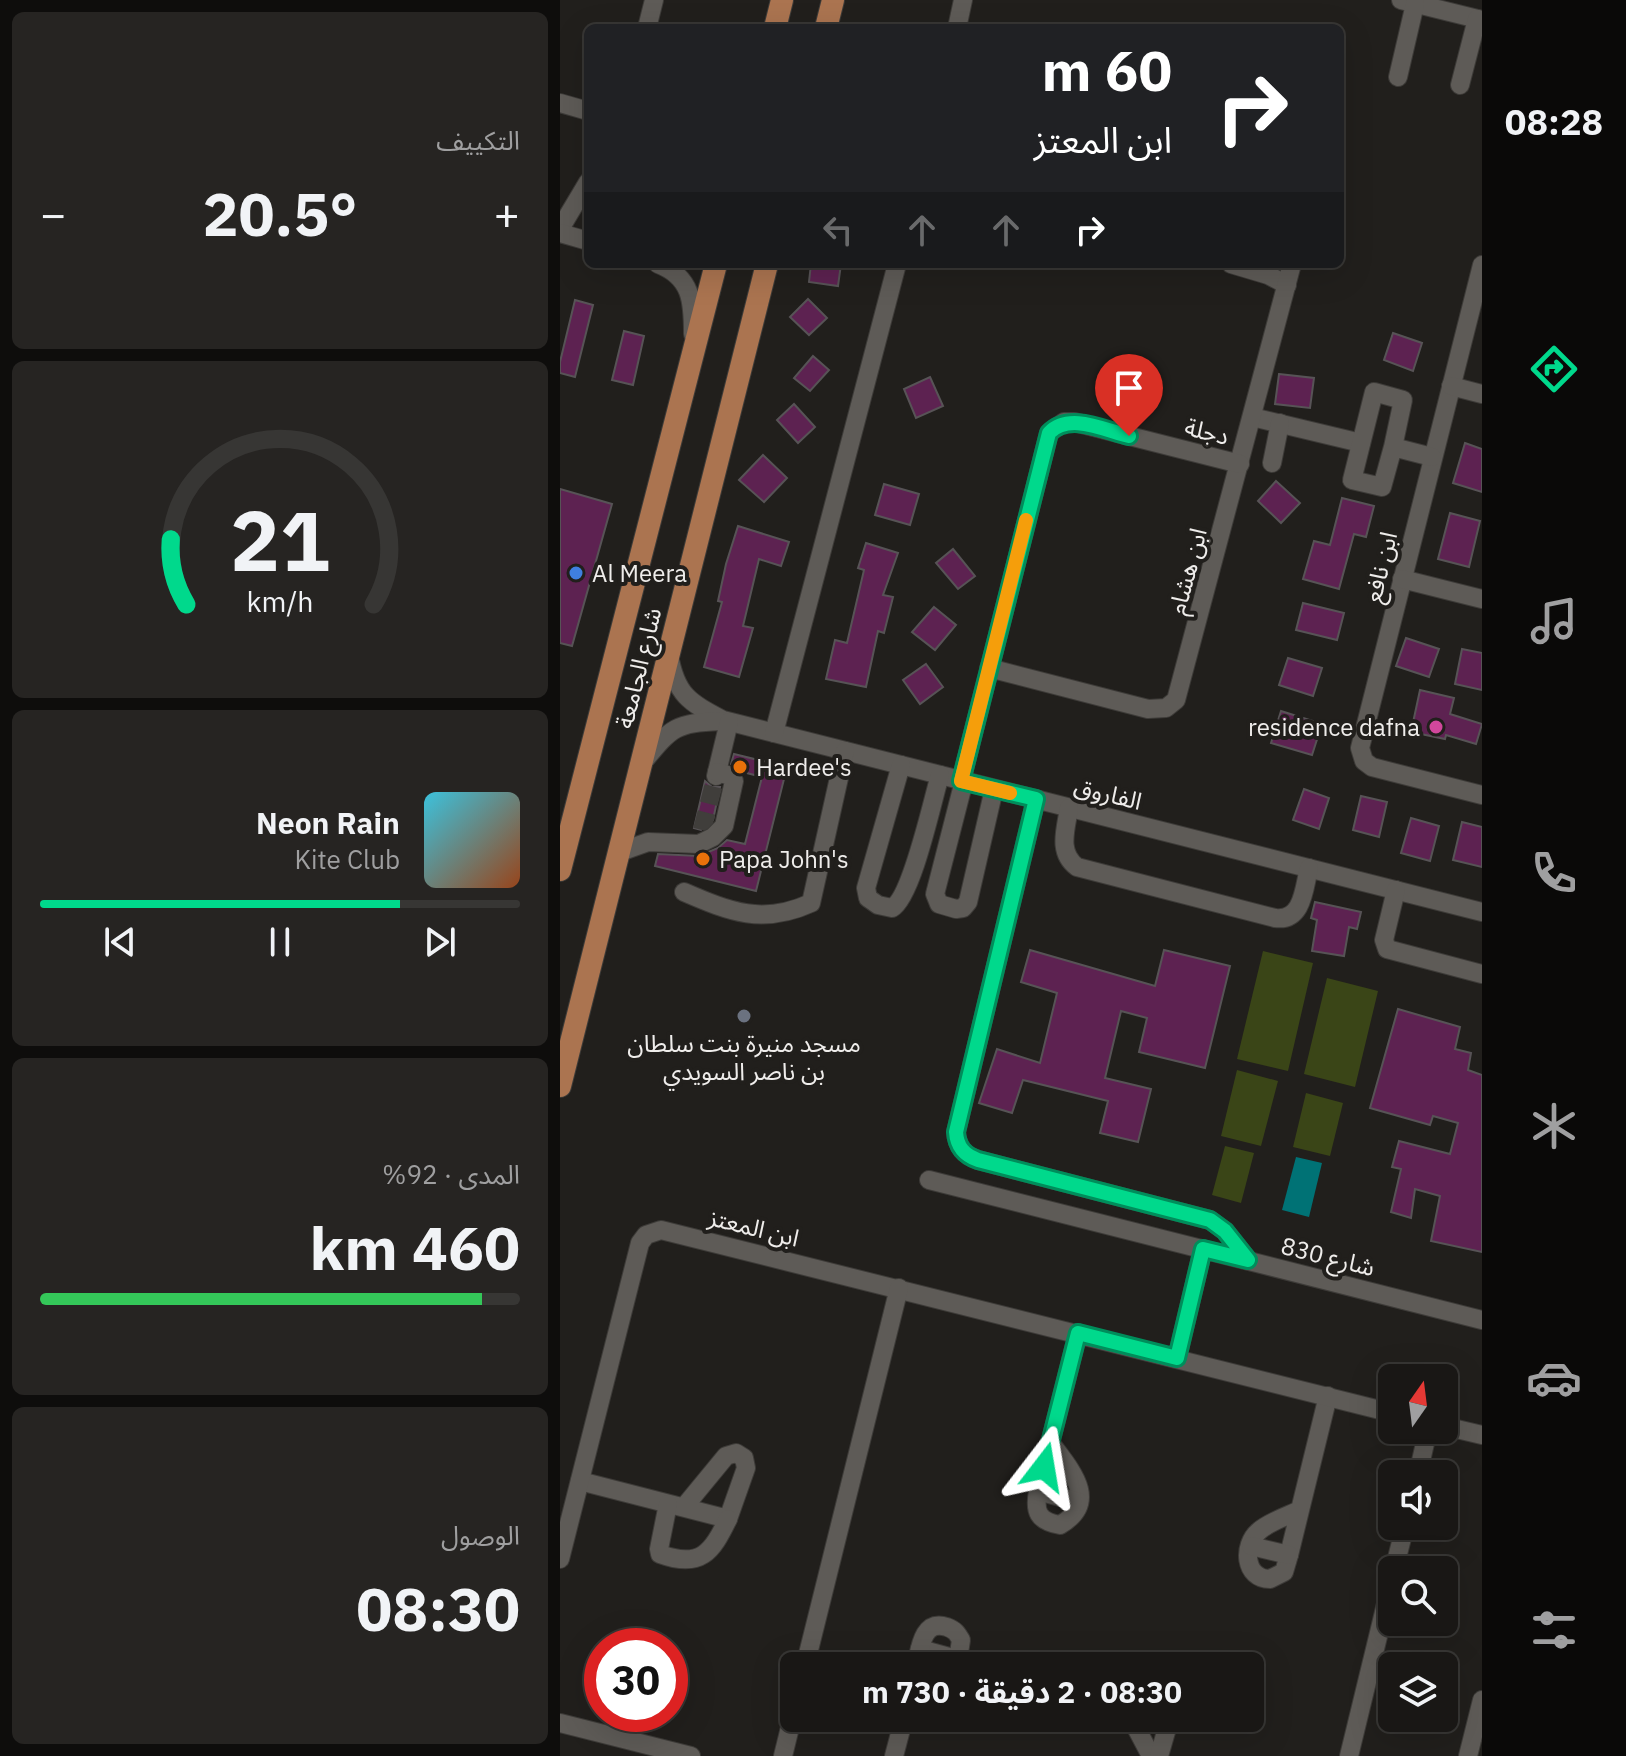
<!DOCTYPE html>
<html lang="ar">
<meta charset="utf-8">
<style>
body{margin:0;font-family:"IBM Plex Sans","Noto Sans Arabic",sans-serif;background:#262422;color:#f1f3f6;direction:rtl;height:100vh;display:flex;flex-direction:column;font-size:30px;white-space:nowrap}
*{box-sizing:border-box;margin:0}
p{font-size:26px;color:#9f9fa0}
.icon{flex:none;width:44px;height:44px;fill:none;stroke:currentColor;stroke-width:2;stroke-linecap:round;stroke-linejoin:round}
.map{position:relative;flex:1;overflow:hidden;direction:ltr}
.side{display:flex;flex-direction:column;gap:12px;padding:12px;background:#0e0d0c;width:560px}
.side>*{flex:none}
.banner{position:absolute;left:24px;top:24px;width:760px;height:244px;border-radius:12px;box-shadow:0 8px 32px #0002,0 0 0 2px #373634;direction:rtl;background:#202124;color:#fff;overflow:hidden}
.needle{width:52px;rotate:14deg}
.buttons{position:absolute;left:818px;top:1364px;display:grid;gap:16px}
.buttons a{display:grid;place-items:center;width:80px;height:80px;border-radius:12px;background:#191715;box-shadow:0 8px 32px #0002,0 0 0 2px #373634;font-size:40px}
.speed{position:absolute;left:24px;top:1628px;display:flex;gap:16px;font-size:40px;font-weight:700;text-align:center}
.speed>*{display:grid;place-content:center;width:104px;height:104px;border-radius:50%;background:#191715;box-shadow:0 8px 32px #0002,0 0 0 2px #373634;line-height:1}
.speed .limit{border:12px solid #d22;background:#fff;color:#111}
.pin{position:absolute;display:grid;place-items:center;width:68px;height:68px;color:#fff;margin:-82px -34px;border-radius:50% 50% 50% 0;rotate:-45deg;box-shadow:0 0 8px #0007}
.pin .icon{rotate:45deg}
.me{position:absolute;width:88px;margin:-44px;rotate:14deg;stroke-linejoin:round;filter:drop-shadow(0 0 6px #0008)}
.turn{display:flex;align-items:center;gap:28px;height:168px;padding:0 40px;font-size:36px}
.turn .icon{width:104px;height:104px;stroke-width:2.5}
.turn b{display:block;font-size:56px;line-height:68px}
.lanes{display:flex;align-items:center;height:76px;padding:0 40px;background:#0003;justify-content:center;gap:40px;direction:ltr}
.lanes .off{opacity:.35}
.big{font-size:60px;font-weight:700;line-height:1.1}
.side .tile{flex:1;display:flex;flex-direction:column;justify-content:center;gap:12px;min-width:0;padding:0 28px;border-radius:12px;background:#262422}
.side .dial{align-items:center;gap:0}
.dial svg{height:208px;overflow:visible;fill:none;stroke:#373634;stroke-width:7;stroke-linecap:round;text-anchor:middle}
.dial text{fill:#f1f3f6;stroke:none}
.song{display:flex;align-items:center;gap:24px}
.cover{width:96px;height:96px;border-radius:12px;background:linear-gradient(135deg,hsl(190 70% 55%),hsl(20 70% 35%))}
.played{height:8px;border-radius:4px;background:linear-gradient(90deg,#00d98c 75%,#373634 75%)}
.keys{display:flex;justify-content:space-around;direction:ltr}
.heat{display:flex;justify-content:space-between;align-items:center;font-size:44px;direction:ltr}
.charge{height:12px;border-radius:6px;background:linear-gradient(90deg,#34c759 92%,#373634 0)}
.trip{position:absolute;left:220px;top:1652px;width:484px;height:80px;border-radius:12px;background:#191715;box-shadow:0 8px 32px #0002,0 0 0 2px #373634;font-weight:700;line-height:80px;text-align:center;direction:rtl}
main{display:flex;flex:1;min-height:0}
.tabs{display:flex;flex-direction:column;width:144px;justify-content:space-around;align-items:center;background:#0a0908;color:#9f9fa0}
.tabs .icon{width:56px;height:56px}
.tabs .selected{color:#00d98c}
.tabs b{font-size:36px;color:#f1f3f6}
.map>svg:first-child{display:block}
.green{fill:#3a4517}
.water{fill:#007275}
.building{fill:#5d2251;stroke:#575356;stroke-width:2}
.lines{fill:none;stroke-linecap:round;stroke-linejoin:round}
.minor-tunnel{stroke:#403e3b;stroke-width:18;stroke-dasharray:18 9;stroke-linecap:butt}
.minor-casing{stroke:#3d3b38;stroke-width:20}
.major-casing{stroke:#3d3b38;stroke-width:24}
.minor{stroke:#5e5b57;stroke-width:18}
.major{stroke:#ab7450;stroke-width:22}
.route-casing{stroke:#008d5b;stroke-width:20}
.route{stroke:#00d98c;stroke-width:14}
.slow{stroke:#f59e0b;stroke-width:14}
.shop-dot{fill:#3f7fe0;stroke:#211f1c;stroke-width:3}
.hotel-dot{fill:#d1479c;stroke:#211f1c;stroke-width:3}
.food-dot{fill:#e8710a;stroke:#211f1c;stroke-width:3}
.worship-dot{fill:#6b7280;stroke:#211f1c;stroke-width:3}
.labels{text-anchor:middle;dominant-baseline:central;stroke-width:8;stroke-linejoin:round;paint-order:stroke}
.street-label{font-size:24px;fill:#efedeb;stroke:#211f1c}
.poi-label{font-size:24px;fill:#efedeb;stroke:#211f1c;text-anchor:start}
</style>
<main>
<nav class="tabs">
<b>08:28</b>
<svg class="icon selected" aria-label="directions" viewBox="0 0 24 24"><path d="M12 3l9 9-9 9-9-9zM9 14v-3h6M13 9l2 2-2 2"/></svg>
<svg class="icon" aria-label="music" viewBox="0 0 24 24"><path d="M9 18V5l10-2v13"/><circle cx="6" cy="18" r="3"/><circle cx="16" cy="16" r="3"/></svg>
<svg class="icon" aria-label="phone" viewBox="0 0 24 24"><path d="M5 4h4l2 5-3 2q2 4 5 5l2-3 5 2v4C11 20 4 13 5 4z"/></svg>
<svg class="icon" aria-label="climate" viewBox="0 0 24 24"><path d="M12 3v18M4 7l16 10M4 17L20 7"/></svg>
<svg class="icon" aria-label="car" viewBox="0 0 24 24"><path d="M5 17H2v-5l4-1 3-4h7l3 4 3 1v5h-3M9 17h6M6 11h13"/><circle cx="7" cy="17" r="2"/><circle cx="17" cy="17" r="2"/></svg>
<svg class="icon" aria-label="filters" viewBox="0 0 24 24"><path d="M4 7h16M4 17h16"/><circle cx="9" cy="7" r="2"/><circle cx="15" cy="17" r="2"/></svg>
</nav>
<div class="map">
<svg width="922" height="1756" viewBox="0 0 922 1756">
<rect width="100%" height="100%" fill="#211f1c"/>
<g class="green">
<polygon points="703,951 753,963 728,1071 677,1059"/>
<polygon points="767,978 818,991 795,1087 744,1074"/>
<polygon points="677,1070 718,1081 701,1146 661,1136"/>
<polygon points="746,1093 783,1103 770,1156 733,1147"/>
<polygon points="665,1146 694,1153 681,1203 652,1195"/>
</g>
<polygon class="water" points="736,1157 762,1163 749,1217 722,1210"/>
<g class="building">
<polygon points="251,264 281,264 278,286 249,282"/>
<polygon points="248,299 267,318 249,335 230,317"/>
<polygon points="15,300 33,305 15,377 0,373 0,362"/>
<polygon points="64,331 84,336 73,385 52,380"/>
<polygon points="833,333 862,343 853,371 824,360"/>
<polygon points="253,356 269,370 250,391 234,378"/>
<polygon points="719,374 754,378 750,408 715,404"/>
<polygon points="370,377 383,406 356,418 344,389"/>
<polygon points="234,404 255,427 238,443 217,420"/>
<polygon points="905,443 922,449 922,492 893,483"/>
<polygon points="203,455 227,478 204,502 179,480"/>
<polygon points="716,481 740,503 721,523 698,501"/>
<polygon points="324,484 359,494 350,525 315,515"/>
<polygon points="0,489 52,504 12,646 0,643"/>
<polygon points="782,498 814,506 806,537 794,534 779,589 743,579 754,541 770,545"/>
<polygon points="890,513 920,521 909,567 878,559"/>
<polygon points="178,526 229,542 221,566 199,559 183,626 193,628 179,677 144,667 162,602 158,601 166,564"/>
<polygon points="306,543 338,553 323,595 333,597 324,633 318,631 306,687 266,679 275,640 287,643 304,570 298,568"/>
<polygon points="393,549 415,576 398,589 376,563"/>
<polygon points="743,603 784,613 777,640 736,630"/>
<polygon points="374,607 396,625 375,650 352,632"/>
<polygon points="846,638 879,649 869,677 836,666"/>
<polygon points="902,649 922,653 922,690 895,684"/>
<polygon points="728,658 762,668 753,696 719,685"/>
<polygon points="366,664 383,687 360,704 343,680"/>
<polygon points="860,690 894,698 890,714 922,724 916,744 886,735 885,739 851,732"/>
<polygon points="721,711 762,724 752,755 711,743"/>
<polygon points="174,754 227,767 196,891 95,866 98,854 139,856 158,848 167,840 185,844 202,777 183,772 171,764"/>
<polygon points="145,781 152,787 160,787 153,820 141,830 134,828"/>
<polygon points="744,789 769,798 759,829 733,820"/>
<polygon points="801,796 827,802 819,837 793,830"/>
<polygon points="851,818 879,826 870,861 841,853"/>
<polygon points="902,822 922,827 922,867 893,860"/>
<polygon points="755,902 801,912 797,929 789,927 784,956 752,951 757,920 751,918"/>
<polygon points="470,950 595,986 604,950 670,966 645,1068 579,1052 587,1018 561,1011 545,1078 591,1089 578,1142 540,1133 548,1101 463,1080 452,1113 419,1103 437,1049 480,1063 497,993 461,982"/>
<polygon points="838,1009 900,1027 895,1049 911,1053 908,1070 922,1075 922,1252 871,1241 880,1196 855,1189 851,1218 831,1212 841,1169 832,1167 839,1141 890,1154 898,1123 873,1116 870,1125 810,1108"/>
</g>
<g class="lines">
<polyline class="minor-tunnel" points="142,830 156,776"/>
<defs>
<g id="minor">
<polyline points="841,0 922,20"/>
<polyline points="87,28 94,0"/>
<polyline points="397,28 403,0"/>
<polyline points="838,77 855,4"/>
<polyline points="900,85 917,19"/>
<polyline points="0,103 28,111"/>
<polyline points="0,229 28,182"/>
<polyline points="0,233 28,241"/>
<path d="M98,264C132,277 133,302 133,334"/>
<polyline points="671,264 708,275 727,285"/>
<polyline points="922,265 800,748 804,761 812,767 922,795"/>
<polyline points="891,386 922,394"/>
<polyline points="692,417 801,443"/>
<polyline points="833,447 822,487 792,480 814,392 843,400 833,447 872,457"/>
<polyline points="712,463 720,423"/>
<polyline points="842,579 922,599"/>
<path d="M109,655C116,695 129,702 163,720L922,912"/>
<polyline points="429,668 588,709 606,708 616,700 732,264"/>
<polyline points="214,733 337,264"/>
<path d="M83,762C112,727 115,723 161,721"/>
<path d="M341,765L306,888L308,898L318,905L332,908C352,897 372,802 380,775"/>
<polyline points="156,776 169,722"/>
<polyline points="401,781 489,433 504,422 514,422 680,464"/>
<polyline points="404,781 375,894 379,904 396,909 403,908 408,902 434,789"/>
<path d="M476,799L396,1132C397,1147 404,1155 418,1160L650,1220L665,1231L688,1260"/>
<path d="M509,808C506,829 497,852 517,867L715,918C743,922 744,888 749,868"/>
<polyline points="60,852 88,842 139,844 153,837 164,826 174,781 171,776 157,772"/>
<polyline points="836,890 824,940 827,949 922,974"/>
<path d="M124,892C170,912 203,925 251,903L285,751"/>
<polyline points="369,1180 922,1320"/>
<polyline points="617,1358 643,1249"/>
<polyline points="884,1426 922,1435"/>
<path d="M490,1442C509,1468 541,1501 500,1525C478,1521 474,1512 478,1491L518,1333"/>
<polyline points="858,1474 868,1430"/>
<polyline points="20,1481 168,1519 186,1468 184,1458 176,1453 166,1456 124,1507"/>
<polyline points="478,1491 519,1502"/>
<path d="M108,1504L99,1549L100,1554C141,1569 152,1552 168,1519"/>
<path d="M740,1510C727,1516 709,1522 699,1531C682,1545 684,1579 710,1579L724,1572L729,1555L768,1396"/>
<polyline points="691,1546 729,1555"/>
<polyline points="0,1559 80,1243 86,1235 101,1230 832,1413"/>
<polyline points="834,1570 845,1526"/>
<polyline points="360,1649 400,1660"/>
<polyline points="245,1666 339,1288"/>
<path d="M356,1666C360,1649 362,1619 387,1627C395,1630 397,1633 401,1640L397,1666"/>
<polyline points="571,1718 591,1756"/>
<polyline points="0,1723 131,1756"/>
<polyline points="223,1756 234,1711"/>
<polyline points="334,1756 344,1718"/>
<polyline points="599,1756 610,1718"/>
<polyline points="789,1756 832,1579"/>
<polyline points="908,1756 922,1700"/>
</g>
<g id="major">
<polyline points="215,28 222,0"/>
<polyline points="266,28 273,0"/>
<polyline points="0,870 156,264"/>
<polyline points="0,1086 207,264"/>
</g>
</defs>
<use href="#minor" class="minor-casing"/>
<use href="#major" class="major-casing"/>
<use href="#minor" class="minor"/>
<use href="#major" class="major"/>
</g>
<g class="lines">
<defs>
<path id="route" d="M484,1467L518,1333L617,1358L643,1249L688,1260L665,1231L650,1220L418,1160C404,1155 397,1147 396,1132L476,799L401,781L489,433C509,412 544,430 569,436"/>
</defs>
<use href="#route" class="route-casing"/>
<use href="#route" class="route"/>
<polyline class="slow" points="450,793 401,781 466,520"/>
</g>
<circle class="shop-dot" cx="16" cy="573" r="8"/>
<circle class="hotel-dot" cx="876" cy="727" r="8"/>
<g class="food-dot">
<circle cx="180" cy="767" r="8"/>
<circle cx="143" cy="859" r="8"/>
</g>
<circle class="worship-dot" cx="184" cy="1016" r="8"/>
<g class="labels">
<g class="street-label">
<text transform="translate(647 431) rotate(14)">دجلة</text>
<text transform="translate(820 567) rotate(-76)">ابن نافع</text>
<text transform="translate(627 571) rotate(-75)">ابن هشام</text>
<text transform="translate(78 668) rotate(-76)">شارع الجامعة</text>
<text transform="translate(548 793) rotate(14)">الفاروق</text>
<text transform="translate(194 1227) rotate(14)">ابن المعتز</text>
<text transform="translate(768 1256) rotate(14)">شارع 830</text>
</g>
<g class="poi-label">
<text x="32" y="573">Al Meera</text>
<text x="860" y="727" text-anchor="end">residence dafna</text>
<text x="196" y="767">Hardee's</text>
<text x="159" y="859">Papa John's</text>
<text x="184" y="1043" text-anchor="middle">مسجد منيرة بنت سلطان<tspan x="184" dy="28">بن ناصر السويدي</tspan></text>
</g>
</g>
</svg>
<div class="buttons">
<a><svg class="needle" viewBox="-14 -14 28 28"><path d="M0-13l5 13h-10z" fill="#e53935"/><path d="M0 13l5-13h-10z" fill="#9f9fa0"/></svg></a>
<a><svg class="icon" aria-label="sound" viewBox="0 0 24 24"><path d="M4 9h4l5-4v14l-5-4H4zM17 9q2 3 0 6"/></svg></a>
<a><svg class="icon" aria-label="search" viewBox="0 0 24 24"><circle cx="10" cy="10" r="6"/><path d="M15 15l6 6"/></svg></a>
<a><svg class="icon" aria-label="layers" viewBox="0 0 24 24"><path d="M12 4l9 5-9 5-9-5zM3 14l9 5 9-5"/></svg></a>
</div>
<div class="speed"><div class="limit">30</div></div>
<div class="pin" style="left:569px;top:436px;background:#d93025"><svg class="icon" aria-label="arrive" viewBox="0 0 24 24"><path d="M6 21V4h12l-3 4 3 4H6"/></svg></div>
<svg class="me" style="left:484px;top:1467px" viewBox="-20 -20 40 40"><path d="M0-17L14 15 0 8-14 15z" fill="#00d98c" stroke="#fff" stroke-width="4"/></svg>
<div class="trip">08:30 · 2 دقيقة · 730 m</div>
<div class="banner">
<div class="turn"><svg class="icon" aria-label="right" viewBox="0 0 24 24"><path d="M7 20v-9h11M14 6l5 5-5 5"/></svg><div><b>60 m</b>ابن المعتز</div></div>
<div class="lanes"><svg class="icon off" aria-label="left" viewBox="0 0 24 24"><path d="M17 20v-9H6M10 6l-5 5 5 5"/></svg><svg class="icon off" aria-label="ahead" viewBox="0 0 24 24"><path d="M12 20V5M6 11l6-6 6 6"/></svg><svg class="icon off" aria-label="ahead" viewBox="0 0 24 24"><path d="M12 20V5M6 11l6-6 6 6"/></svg><svg class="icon" aria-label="right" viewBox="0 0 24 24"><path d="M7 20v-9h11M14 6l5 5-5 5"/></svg></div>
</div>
</div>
<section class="side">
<div class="tile"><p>التكييف</p>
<div class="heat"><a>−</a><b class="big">20.5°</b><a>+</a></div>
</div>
<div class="tile dial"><svg viewBox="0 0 100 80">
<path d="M14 69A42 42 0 1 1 86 69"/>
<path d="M14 69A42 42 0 0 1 8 44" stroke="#00d98c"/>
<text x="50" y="56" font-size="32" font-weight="700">21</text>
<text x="50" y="72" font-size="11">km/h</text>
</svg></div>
<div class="tile">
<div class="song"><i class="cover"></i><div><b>Neon Rain</b><p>Kite Club</p></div></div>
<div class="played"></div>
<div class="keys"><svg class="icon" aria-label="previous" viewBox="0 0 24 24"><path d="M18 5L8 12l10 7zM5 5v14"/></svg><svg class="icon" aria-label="pause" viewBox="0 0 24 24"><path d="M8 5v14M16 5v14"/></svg><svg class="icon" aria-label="next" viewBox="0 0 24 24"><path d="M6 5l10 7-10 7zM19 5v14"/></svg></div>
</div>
<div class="tile"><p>المدى · 92%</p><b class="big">460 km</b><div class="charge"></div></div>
<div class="tile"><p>الوصول</p><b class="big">08:30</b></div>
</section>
</main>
